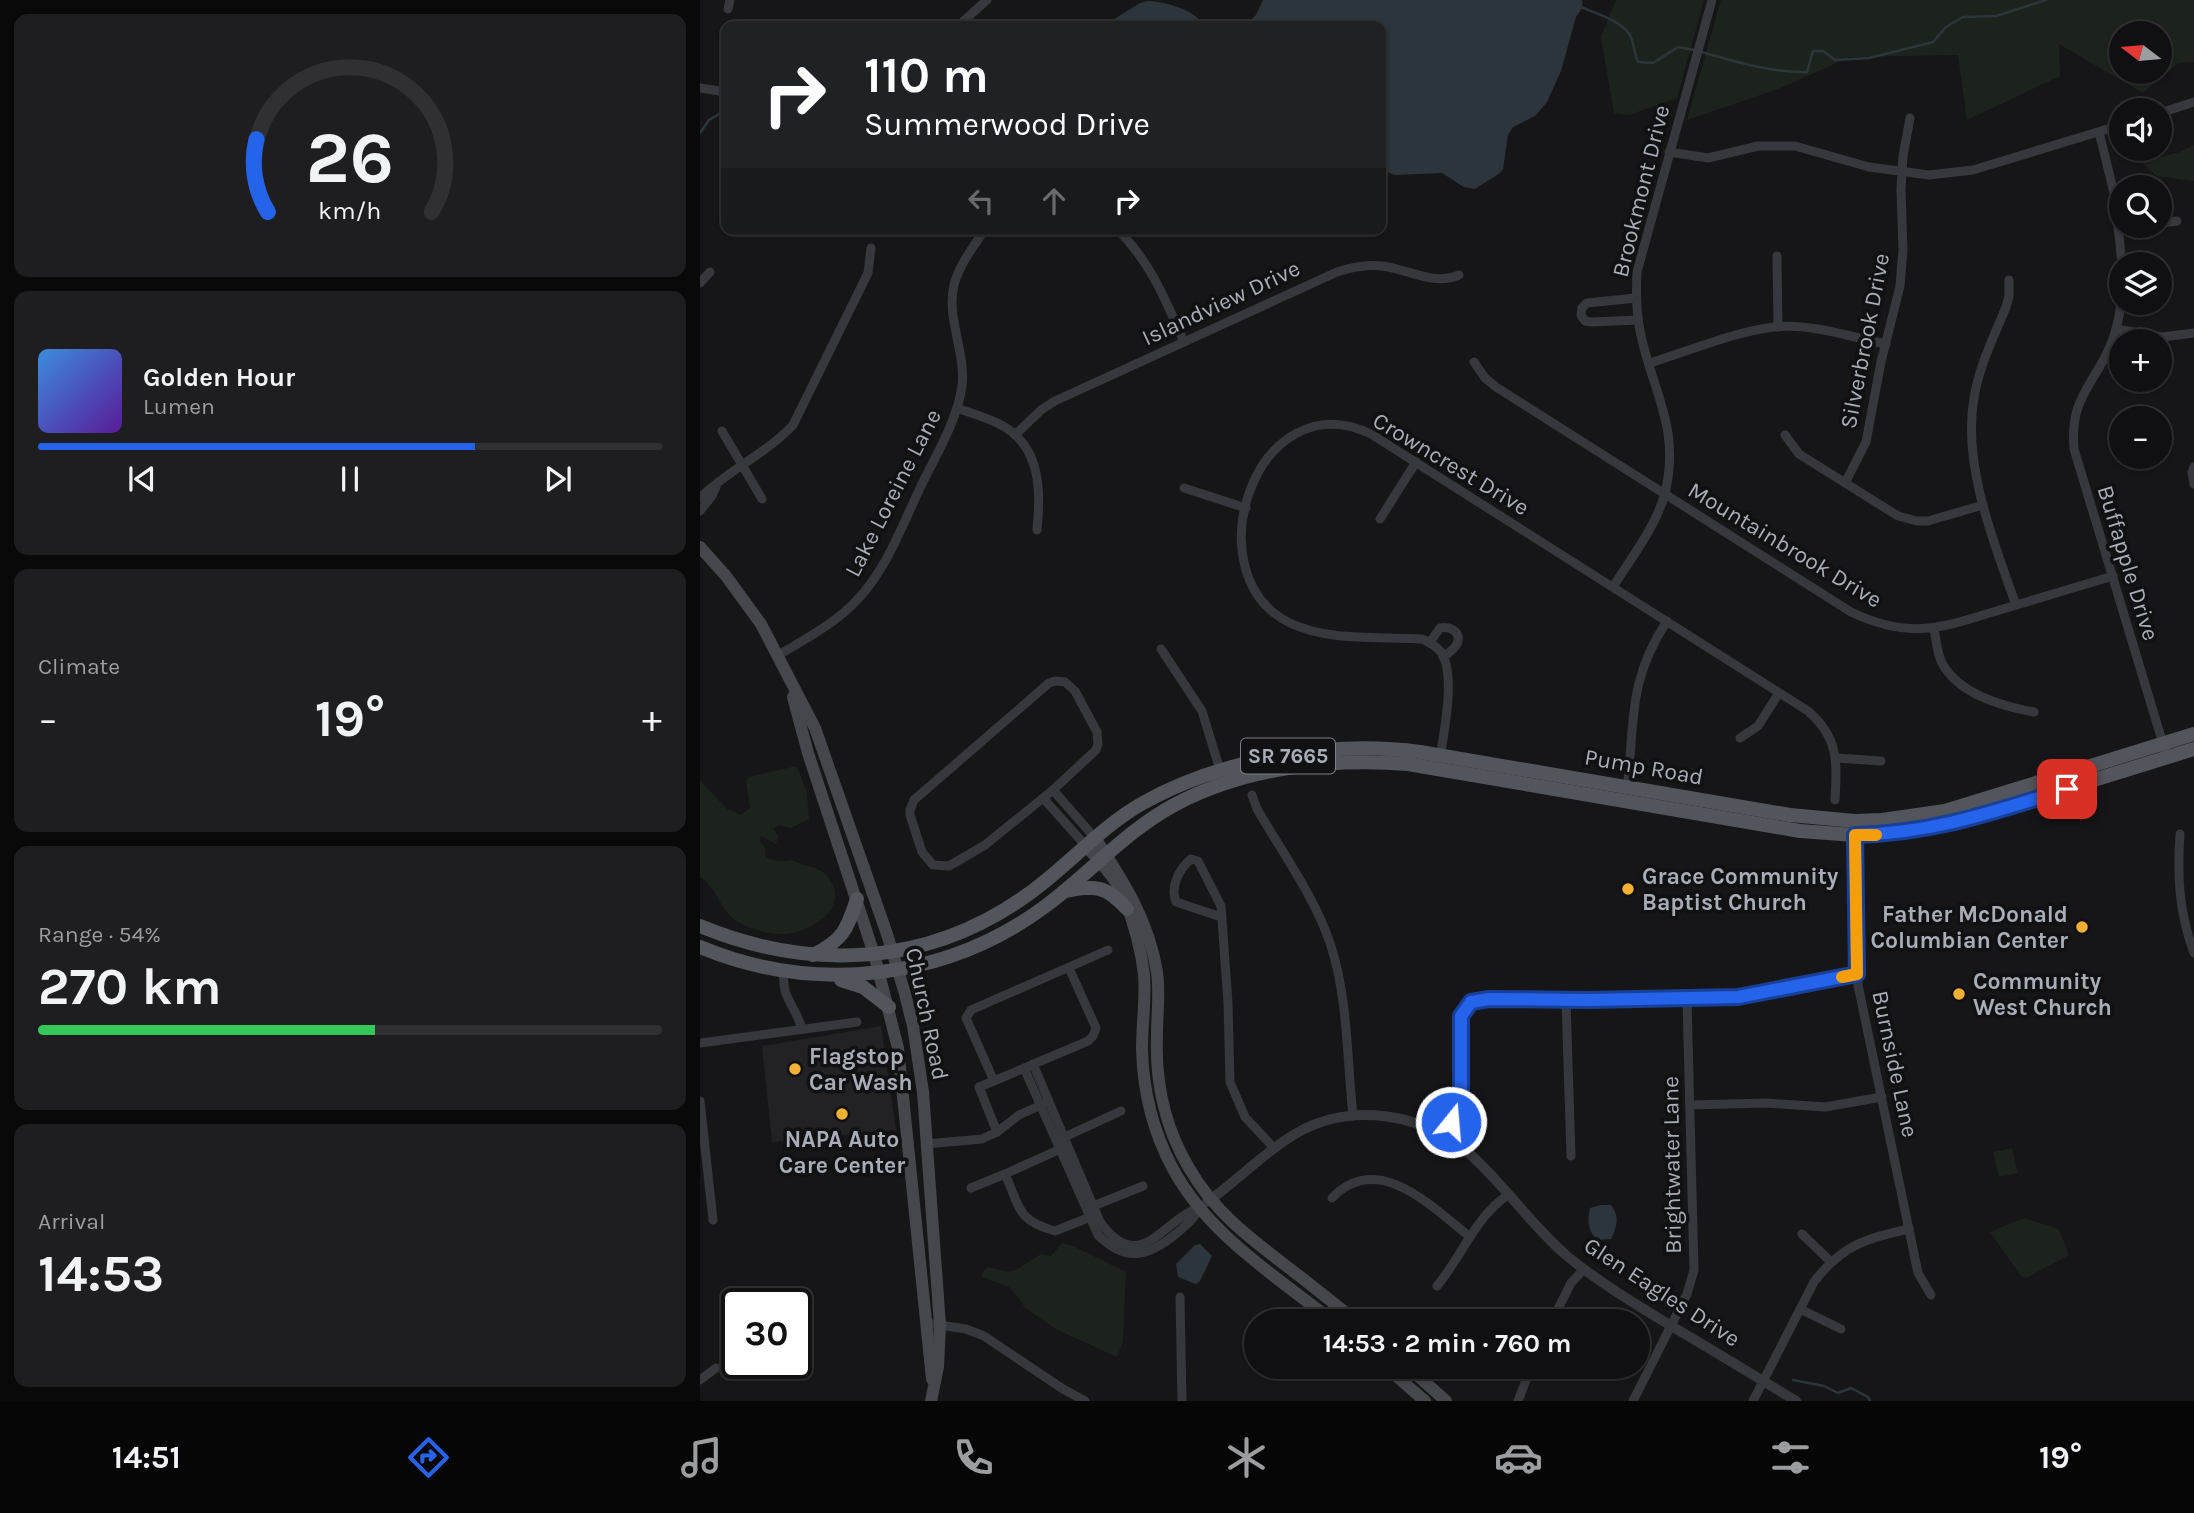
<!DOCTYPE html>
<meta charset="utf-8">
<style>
body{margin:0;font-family:Karla,sans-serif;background:#1e1e20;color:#f1f3f6;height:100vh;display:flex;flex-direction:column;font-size:26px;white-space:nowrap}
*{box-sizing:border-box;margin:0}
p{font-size:23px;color:#9c9d9f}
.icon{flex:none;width:38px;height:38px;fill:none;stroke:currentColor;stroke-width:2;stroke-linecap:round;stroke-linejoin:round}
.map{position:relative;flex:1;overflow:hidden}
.details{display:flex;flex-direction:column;gap:14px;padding:14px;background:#09090a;width:700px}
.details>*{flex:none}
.top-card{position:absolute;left:21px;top:21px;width:665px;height:214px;border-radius:14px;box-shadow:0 2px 5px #0004,0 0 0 2px #303032;background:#202124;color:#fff;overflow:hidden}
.needle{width:46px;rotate:286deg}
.controls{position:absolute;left:1409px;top:21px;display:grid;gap:14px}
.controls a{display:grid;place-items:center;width:63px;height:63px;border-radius:50%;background:#101012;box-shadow:0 2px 5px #0004,0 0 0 2px #303032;font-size:35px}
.speed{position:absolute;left:21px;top:1288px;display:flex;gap:14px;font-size:35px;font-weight:700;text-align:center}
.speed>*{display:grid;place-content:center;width:91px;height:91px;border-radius:50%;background:#101012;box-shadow:0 2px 5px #0004,0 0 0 2px #303032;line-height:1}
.speed .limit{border:4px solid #111;border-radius:10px;background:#fff;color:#111}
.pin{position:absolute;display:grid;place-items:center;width:60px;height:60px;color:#fff;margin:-30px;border-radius:14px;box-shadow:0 4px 10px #0006}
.me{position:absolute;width:77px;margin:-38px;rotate:17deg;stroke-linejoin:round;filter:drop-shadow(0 0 5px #0008)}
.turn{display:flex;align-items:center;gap:24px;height:147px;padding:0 28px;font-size:32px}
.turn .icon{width:91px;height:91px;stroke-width:2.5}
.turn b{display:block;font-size:49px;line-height:60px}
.lanes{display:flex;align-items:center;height:66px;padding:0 28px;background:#0003;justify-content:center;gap:35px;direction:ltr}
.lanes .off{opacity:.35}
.big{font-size:52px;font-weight:700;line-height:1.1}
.details .widget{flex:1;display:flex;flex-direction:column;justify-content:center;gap:10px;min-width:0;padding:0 24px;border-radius:14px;background:#1e1e20}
.details .dial{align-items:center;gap:0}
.dial svg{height:182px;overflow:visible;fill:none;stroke:#303032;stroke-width:7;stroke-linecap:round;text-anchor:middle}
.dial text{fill:#f1f3f6;stroke:none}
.song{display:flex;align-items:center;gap:21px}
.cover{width:84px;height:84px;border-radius:10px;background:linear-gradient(135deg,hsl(210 70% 55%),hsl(270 70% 35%))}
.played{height:7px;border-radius:4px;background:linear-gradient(90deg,#2563eb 70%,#303032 70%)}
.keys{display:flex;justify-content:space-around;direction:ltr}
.heat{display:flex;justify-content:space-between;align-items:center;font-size:38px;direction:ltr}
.charge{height:10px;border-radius:5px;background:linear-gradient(90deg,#34c759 54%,#303032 0)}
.trip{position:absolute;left:544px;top:1309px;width:406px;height:70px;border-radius:35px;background:#101012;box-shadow:0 2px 5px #0004,0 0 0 2px #303032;font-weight:700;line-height:70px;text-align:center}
.tabs{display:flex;height:112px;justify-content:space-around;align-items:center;background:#060607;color:#9c9d9f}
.tabs .icon{width:49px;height:49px}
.tabs .on{color:#2563eb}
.tabs b{font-size:32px;color:#f1f3f6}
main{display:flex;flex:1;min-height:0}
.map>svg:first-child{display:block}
.built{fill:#222225}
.green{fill:#1c231d;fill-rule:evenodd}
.water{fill:#2c353c}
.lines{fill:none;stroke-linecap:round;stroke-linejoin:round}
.stream{stroke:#2c353c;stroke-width:2.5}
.minor{stroke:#37383d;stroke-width:9}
.tertiary{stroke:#37383d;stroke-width:10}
.secondary{stroke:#45474d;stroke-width:12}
.primary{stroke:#53555c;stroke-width:14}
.route-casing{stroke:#184099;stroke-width:18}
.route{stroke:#2563eb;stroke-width:12}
.slow{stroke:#f59e0b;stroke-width:12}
.poi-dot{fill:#f2b134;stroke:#111113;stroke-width:2.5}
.labels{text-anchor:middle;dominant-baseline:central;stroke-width:7;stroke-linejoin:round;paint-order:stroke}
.shield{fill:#111113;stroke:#7b7e86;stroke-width:2}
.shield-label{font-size:21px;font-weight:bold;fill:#a8adb8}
.street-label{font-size:23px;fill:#a8adb8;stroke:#111113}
.poi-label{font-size:23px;font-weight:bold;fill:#a8adb8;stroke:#111113;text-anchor:start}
</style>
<main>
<section class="details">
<div class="widget dial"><svg viewBox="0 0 100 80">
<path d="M14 69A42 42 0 1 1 86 69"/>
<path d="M14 69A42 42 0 0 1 9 37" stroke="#2563eb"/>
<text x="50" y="56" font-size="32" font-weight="700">26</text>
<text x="50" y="72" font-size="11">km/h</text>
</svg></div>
<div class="widget">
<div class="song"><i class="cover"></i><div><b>Golden Hour</b><p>Lumen</p></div></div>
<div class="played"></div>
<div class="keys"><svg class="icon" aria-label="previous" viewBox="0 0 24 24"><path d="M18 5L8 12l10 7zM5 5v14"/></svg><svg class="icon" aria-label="pause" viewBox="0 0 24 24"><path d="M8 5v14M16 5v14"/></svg><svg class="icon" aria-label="next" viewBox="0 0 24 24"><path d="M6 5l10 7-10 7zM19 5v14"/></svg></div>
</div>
<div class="widget"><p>Climate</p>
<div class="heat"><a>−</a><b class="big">19°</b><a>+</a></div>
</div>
<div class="widget"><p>Range · 54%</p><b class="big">270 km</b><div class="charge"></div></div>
<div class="widget"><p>Arrival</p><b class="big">14:53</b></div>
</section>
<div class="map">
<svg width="1494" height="1401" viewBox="0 0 1494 1401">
<rect width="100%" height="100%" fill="#161618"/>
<polygon class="built" points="181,1026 196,1130 72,1142 62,1046"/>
<g class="green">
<polygon points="916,0 1004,0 977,98 929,115 914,113 901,37"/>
<path d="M1021,0H1494V62L1478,63L1443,93L1359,44L1360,76L1267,120L1258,55L1150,57L1078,89L987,120ZM1460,33V72H1421V33Z"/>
<polygon points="1494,145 1494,181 1456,176 1442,162 1480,152"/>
<path d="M92,767H97L107,793L109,819L91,828L78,825L73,829L78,836L76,844L61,836L59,840L65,848L66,857C75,862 82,862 92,860C103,867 117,865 126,875C154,905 112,933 84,934C72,935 53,930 42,924C19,913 19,889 0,877V781L27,809L41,815L50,808L46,782L49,777Z"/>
<polygon points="1312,1148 1318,1173 1299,1177 1293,1152"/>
<polygon points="1324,1218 1359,1229 1369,1255 1326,1278 1321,1276 1290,1232"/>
<polygon points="362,1243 373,1246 426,1272 423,1341 417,1357 356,1329 325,1308 319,1298 309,1287 282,1277 283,1272 287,1267 309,1272 316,1270 341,1254 351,1256"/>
</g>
<g class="water">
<path d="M563,0H882C884,8 879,12 876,17L861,71L847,102L835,116L813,127L808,135L803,169L800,173L775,189L764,187L742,173L695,175L681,170V26H544L556,15Z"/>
<path d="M447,1C464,1 496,10 504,26H403L440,3Z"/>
<path d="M901,1205H911C920,1216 917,1227 911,1239L897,1240C888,1231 887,1220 890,1208Z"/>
<polygon points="500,1244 512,1256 500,1281 496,1284 478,1277 476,1264 495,1245"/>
</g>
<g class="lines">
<g class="stream">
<path d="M881,7C895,13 922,21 930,35C934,43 934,53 938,62L953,63L978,47L994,50"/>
<path d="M1001,52C1035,61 1071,73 1107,72L1113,51H1123L1135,60L1169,58L1233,42L1246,27L1263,17L1296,16L1346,0"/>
<polyline points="0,133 9,120 26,110"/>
<polyline points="1093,1380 1124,1386 1138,1393 1151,1388 1168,1397 1170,1401"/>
</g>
<g class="minor">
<polyline points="28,9 30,0"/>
<polyline points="258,26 287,0"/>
<polyline points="0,88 26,92"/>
<polyline points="1460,113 1494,102"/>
<polyline points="1399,132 1415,197 1422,264"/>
<polyline points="969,152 1008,158 1058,146 1095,146 1169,167 1229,175 1273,170 1421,125"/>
<polyline points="1460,223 1477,221"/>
<path d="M417,229C450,261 466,301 484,342"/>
<polyline points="1077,256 1078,327"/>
<path d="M1309,280V296L1306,307C1294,337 1279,366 1274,398C1262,464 1294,543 1316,605"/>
<polyline points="0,283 10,272"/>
<polyline points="936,298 887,303 882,308 881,315 885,321 892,322 938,320"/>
<path d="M1421,303C1419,320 1415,336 1408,351C1389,390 1370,401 1374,449L1467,757"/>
<polyline points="1416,329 1462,337 1494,333"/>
<path d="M774,362L785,378L796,387L1151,612C1212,641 1243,627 1303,609C1340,598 1376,587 1413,576"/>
<path d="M950,363C989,351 1033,332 1074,327C1110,323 1151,337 1186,344"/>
<path d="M257,408C273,414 289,418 303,426C341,447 341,493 337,530"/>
<polyline points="22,431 62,499"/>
<path d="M315,435L341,410L355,401L637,272C652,267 666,264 682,266C708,269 733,286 759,275"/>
<polyline points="1085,435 1099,454 1198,516 1217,521 1228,521 1283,505"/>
<polyline points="1494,467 1492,472 1494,484"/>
<polyline points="1145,483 1166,442 1181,362 1200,286 1203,250 1201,190 1203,156 1210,118"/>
<polyline points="484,488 546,508"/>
<path d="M0,498C28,470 66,454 93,425L168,273L171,248"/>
<polyline points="0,511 12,496 16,487"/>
<polyline points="680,519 716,462"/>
<path d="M913,587C931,558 956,527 965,493C981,428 952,391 940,331C936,311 936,292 937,272L1012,0"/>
<path d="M1234,629C1236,639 1237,651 1241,661C1257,694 1301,706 1334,712"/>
<path d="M730,642L740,628C750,626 762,632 757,644C754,650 747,654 743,657"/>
<polyline points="461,649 502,711 520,770"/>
<path d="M79,655C105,639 136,623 157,600C187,569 203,523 222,484C237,453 257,421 262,386C266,352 246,318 254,285C259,265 274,246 285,229"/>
<polygon points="355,681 365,682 375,691 397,732 398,744 396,750 353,790 285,845 249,866 233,865 222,852 210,815 210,810 214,800 349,683"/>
<polyline points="1040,738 1058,726 1079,693"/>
<path d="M740,757C744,732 756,675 741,652C736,646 729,642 722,639C680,636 630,642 590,623C491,575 556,379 671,434L1108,711C1139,738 1137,762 1135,800"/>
<polyline points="1136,758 1181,761"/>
<polyline points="353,790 395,838"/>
<path d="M927,790C935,722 927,682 967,621"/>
<path d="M552,795L557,809C582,852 616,899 631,946C648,999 647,1060 653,1116"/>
<polyline points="343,798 386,846"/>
<path d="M1480,834C1477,876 1479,912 1494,953"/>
<polyline points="1155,835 1156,955 1158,985 1218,1273 1231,1295"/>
<path d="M521,917L476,902C470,887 479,869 491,859L498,861L521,906L528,1003L530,1082L545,1117L574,1148"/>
<polyline points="369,968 396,1028 393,1036 388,1041 294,1081 266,1018 271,1010 408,950"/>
<path d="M84,971C81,999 95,1004 102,1029"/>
<polyline points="866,1000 871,1156"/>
<polyline points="0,1043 157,1022"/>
<path d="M333,1064L400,1222C440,1277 462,1220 499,1208"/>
<path d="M324,1068L398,1235C426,1263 448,1257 477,1233C486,1225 494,1220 499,1208"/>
<polyline points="294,1081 279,1087 297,1132"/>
<polyline points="0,1101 13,1220"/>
<polyline points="990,1105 1066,1103 1125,1107 1182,1097"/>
<polyline points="745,1136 758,1108 761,1092 761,1016 766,1006 777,999 888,1000 1038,997 1157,974"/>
<polyline points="358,1140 421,1111"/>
<polyline points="226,1144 282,1139 297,1132 319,1115 346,1103"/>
<path d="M365,1147L305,1174C320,1207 316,1220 355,1231L393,1216"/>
<polyline points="271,1188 305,1174"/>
<path d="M632,1198C678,1150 732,1207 770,1237"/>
<polyline points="391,1207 443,1186"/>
<polyline points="1102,1234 1131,1262"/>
<path d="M737,1286C762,1256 775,1217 808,1195"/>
<polyline points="480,1297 482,1401"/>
<polyline points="1100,1309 1141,1329"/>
<polyline points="852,1321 871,1283 884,1269"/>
<polyline points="226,1323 266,1329 284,1336 363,1389 385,1401"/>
<polyline points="0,1380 16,1368"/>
<polyline points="818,1401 831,1367"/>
<polyline points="933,1401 987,1294 994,1270 987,999"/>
<path d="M1053,1401L1114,1282C1141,1246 1166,1238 1209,1229"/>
</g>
<path class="tertiary" d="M507,1202C537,1181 563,1153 595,1134C650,1101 726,1113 772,1156C806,1187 832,1226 867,1256C900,1283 937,1305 973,1327C1014,1351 1055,1376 1096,1401"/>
<g class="secondary">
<polyline points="0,547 26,576 61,624 115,728 187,934 205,994 213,1026 223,1092 240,1325 238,1367 231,1401"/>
<polyline points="93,697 108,753 174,954 198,1048 232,1379"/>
<path d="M395,838C423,880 449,921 457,972C460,993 457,1014 457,1035C455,1081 465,1128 489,1168C513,1210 547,1236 585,1265C609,1283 632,1302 656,1321"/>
<path d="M386,846C399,861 416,878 424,897C433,921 441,949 444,974C446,999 442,1024 442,1049C443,1090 453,1131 472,1167C508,1235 574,1274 632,1321"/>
<polyline points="686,1367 725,1401"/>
<polyline points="708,1367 746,1401"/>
</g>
<g class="primary">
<path d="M365,891C395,886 405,884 427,909"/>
<path d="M0,926C111,972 228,966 327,895C367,867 400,827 443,803C521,759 632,740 720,752L1090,815L1155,821L1182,820L1245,811L1494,734"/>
<path d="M0,947C115,995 247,980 347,905C391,872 427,830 476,804C546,767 631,758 708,764L1100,831L1155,835L1182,834L1248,825L1494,749"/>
<path d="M113,955C143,940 147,930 157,899"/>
<polyline points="141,980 163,987 189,1007"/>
</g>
</g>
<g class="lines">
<defs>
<path id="route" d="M751,1122L761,1092V1016L771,1002L789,999L888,1000L1038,997L1157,974L1155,835C1234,833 1293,812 1367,789"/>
</defs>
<use href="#route" class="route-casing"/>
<use href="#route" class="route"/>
<polyline class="slow" points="1142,977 1157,974 1155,835 1176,835"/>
</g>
<g class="poi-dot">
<circle cx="928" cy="889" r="7"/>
<circle cx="1382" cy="927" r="7"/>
<circle cx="1259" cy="994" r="7"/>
<circle cx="95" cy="1069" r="7"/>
<circle cx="142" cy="1114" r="7"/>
</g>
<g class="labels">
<rect class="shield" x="541" y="738.5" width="94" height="35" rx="5"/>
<g class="shield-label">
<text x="588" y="756">SR 7665</text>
</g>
<g class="street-label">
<text transform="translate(941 191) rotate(-76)">Brookmont Drive</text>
<text transform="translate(521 303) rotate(-25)">Islandview Drive</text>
<text transform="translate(1165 341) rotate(-79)">Silverbrook Drive</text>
<text transform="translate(751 464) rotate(31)">Crowncrest Drive</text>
<text transform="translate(193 493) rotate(-63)">Lake Loreine Lane</text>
<text transform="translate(1085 545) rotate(31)">Mountainbrook Drive</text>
<text transform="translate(1428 563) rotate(73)">Buffapple Drive</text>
<text transform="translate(944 767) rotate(10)">Pump Road</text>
<text transform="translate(227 1014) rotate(78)">Church Road</text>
<text transform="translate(1195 1064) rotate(78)">Burnside Lane</text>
<text transform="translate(972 1165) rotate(-91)">Brightwater Lane</text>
<text transform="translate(962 1292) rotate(33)">Glen Eagles Drive</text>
</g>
<g class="poi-label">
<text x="942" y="876">Grace Community<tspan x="942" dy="26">Baptist Church</tspan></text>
<text x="1368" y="914" text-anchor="end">Father McDonald<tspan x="1368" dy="26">Columbian Center</tspan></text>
<text x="1273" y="981">Community<tspan x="1273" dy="26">West Church</tspan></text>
<text x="109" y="1056">Flagstop<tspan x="109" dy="26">Car Wash</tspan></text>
<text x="142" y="1139" text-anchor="middle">NAPA Auto<tspan x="142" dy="26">Care Center</tspan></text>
</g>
</g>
</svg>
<div class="controls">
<a><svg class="needle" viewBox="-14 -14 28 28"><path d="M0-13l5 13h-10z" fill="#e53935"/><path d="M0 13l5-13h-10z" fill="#9c9d9f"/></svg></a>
<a><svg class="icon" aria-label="sound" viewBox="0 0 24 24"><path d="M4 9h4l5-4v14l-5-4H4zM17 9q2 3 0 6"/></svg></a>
<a><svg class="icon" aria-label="search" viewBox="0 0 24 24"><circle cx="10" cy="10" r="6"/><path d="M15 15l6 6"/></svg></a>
<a><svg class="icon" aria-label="layers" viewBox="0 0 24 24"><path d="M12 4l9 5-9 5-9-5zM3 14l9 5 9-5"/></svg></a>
<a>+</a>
<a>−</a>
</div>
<div class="speed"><div class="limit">30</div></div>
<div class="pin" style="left:1367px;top:789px;background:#d93025"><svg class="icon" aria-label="arrive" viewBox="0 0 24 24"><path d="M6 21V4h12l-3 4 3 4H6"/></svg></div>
<svg class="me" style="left:751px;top:1122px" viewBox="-20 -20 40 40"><circle r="17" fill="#2563eb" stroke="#fff" stroke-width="3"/><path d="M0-11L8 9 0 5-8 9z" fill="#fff"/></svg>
<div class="trip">14:53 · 2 min · 760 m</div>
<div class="top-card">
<div class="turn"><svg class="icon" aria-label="right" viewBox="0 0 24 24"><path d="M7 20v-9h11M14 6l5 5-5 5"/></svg><div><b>110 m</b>Summerwood Drive</div></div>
<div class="lanes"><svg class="icon off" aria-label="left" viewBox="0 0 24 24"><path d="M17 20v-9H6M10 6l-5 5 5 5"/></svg><svg class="icon off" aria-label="ahead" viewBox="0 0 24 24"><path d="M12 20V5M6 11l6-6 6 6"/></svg><svg class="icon" aria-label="right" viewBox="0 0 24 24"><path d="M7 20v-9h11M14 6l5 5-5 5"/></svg></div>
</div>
</div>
</main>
<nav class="tabs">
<b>14:51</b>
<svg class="icon on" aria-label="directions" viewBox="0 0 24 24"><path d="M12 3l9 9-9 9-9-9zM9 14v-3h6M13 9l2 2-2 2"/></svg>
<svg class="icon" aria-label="music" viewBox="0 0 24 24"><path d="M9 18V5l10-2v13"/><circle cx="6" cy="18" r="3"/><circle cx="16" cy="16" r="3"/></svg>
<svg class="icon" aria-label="phone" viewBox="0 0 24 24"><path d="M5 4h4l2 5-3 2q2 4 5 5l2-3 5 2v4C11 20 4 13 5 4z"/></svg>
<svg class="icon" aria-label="climate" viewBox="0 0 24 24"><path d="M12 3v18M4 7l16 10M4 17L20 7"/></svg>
<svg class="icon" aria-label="car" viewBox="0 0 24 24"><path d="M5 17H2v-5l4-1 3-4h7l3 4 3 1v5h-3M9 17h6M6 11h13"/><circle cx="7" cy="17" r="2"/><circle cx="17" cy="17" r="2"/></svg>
<svg class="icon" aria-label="filters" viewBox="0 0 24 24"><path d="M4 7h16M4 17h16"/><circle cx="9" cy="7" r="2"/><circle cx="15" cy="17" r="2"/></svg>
<b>19°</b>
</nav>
